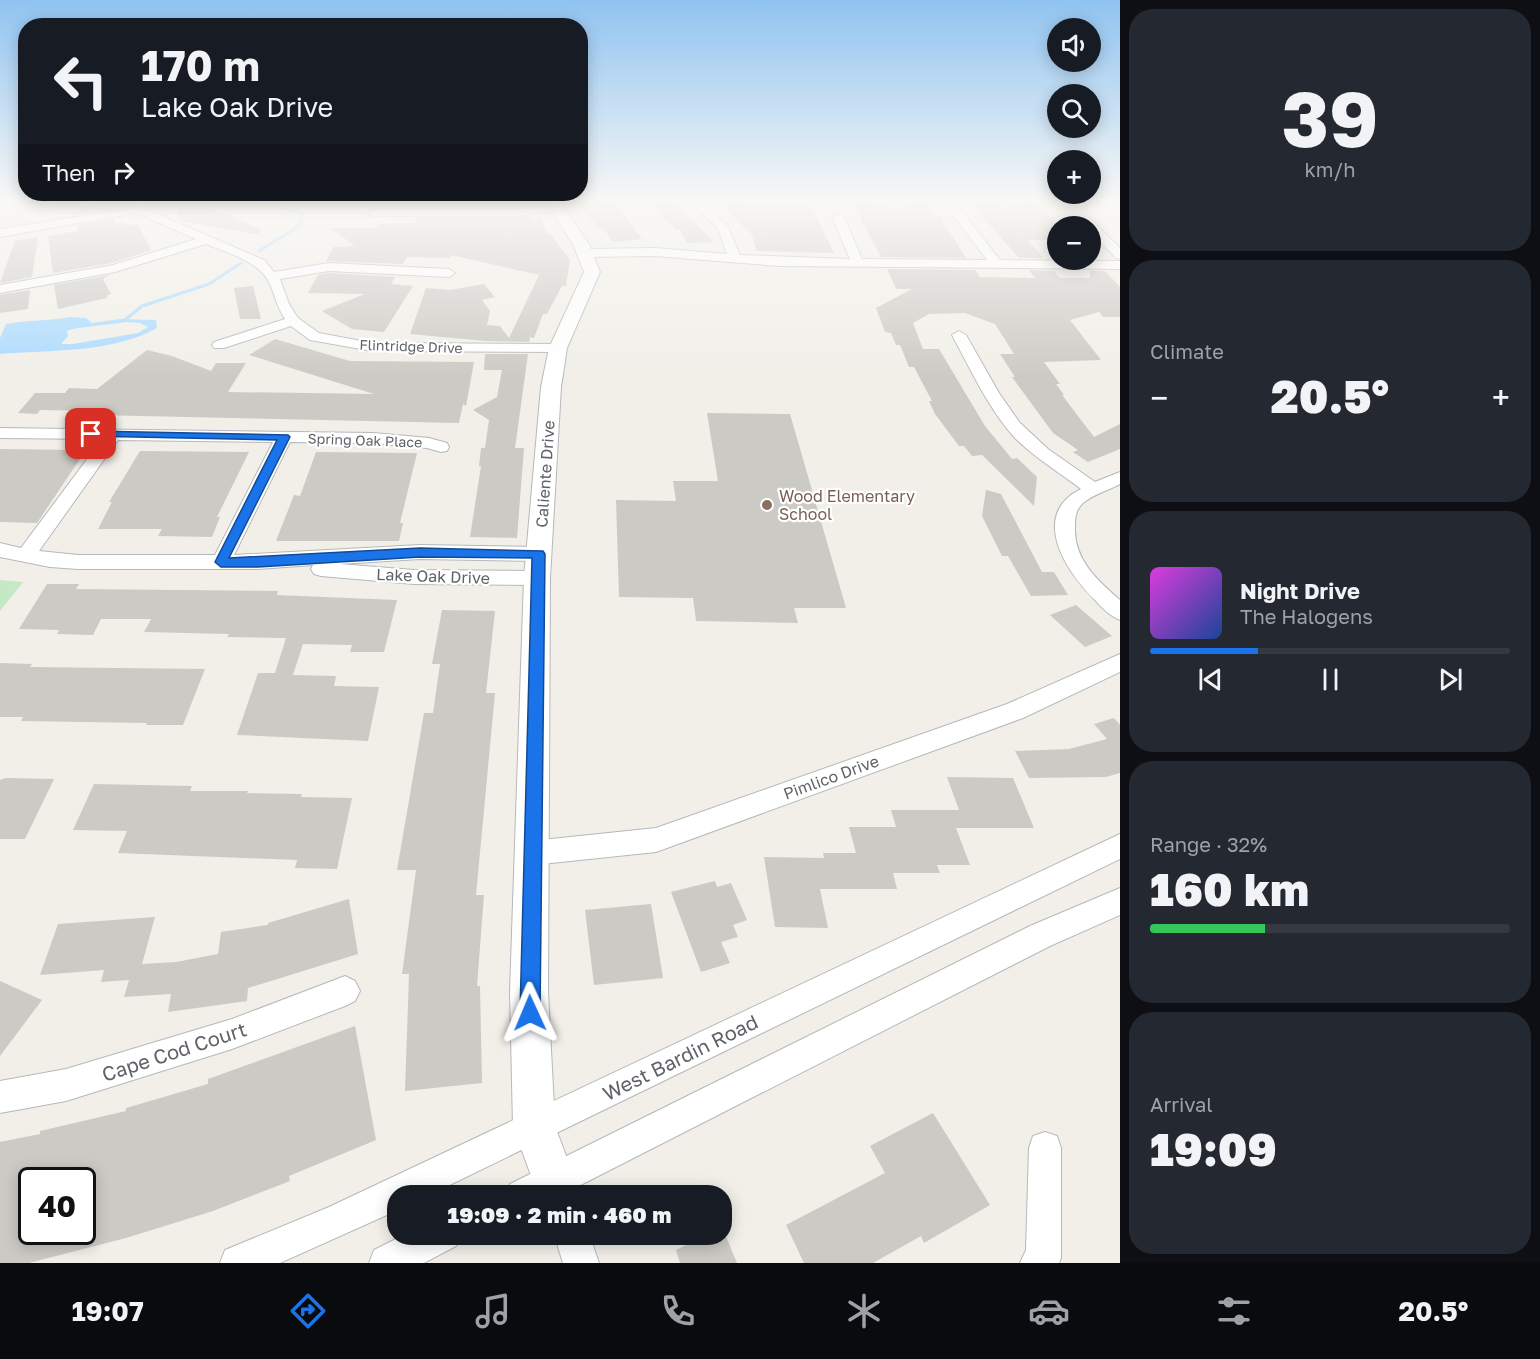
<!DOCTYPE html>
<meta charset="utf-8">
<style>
body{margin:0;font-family:"Golos Text",sans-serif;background:#242831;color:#f1f3f6;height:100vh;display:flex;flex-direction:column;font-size:22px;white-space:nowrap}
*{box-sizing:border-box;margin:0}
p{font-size:20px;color:#9ea1a6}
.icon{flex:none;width:33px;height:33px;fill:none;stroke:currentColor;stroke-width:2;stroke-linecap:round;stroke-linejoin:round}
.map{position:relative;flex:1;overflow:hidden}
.drawer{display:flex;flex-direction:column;gap:9px;padding:9px;background:#0d0f14;width:420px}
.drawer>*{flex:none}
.hud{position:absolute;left:18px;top:18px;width:570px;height:183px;border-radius:24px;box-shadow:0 3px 15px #0003;background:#171b24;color:#f1f3f6;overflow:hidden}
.controls{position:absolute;left:1047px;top:18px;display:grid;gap:12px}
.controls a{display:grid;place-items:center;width:54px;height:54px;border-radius:50%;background:#171b24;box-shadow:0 3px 15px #0003;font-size:30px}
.speed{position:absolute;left:18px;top:1167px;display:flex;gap:12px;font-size:30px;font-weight:700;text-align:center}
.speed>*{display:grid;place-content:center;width:78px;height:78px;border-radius:50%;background:#171b24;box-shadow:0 3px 15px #0003;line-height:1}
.speed .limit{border:3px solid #111;border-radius:9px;background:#fff;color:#111}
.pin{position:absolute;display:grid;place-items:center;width:51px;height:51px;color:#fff;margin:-26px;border-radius:12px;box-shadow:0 3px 9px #0006}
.me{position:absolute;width:66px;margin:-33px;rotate:359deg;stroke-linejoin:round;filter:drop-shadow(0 0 4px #0008)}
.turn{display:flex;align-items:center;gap:21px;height:126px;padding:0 24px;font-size:27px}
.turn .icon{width:78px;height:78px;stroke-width:2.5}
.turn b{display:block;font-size:42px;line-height:51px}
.then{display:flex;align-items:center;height:57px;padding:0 24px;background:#0003;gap:12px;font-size:22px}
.big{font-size:45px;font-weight:800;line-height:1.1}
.drawer .widget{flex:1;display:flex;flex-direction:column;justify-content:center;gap:9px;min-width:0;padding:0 21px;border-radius:24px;background:#242831}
.drawer .dial{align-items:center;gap:0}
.dial b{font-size:78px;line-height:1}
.song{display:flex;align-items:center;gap:18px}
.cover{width:72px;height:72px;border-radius:9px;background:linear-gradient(135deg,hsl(300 70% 55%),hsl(220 70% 35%))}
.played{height:6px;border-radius:3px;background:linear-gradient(90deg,#1a73e8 30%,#363941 30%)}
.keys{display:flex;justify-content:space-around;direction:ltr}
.heat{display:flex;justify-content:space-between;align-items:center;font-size:33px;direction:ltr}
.charge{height:9px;border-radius:4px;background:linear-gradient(90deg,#34c759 32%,#363941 0)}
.trip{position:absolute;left:387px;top:1185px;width:345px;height:60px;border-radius:24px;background:#171b24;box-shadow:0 3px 15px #0003;font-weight:800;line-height:60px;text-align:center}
.tab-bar{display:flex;height:96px;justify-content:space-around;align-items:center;background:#090b0e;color:#9ea1a6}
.tab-bar .icon{width:42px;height:42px}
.tab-bar .active{color:#1a73e8}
.tab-bar b{font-size:27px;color:#f1f3f6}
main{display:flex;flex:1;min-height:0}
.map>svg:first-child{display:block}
.green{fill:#c5e8c5}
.water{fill:#aadaff;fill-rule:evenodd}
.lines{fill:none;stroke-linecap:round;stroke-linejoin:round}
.stream{stroke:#aadaff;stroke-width:3}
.building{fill:#cccac5;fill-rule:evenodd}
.minor-casing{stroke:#b5b8bc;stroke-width:2}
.tertiary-casing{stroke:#b5b8bc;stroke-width:2}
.minor{fill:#fff;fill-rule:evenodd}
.tertiary{fill:#fff;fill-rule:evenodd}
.route{fill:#1a73e8;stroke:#114b97;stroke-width:1.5}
.education-dot{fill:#8d6e63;stroke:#fff;stroke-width:2}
.labels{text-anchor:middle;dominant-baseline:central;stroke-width:4.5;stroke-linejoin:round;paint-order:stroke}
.far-street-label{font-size:14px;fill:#5f6368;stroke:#fff}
.street-label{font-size:16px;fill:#5f6368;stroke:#fff}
.education-label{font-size:16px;fill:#785e54;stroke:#fff;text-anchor:start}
.near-street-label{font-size:20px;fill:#5f6368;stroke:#fff}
</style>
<main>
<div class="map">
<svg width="1120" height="1263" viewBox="0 0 1120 1263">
<rect width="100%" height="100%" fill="#f1efe8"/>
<polygon class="green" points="0,580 23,582 0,611"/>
<path class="water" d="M70,317L86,318L92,323L120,319L156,320L157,328C113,353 49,350 0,354V338L6,324C29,320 48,321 70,317ZM125,322L140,323L148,327L138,333L73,344H61L68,336L67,331C73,327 113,325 125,322Z"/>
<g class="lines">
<g class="stream">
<polyline points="259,251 299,226 303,213 260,201"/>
<polyline points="120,321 125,320 142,306 209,284 241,263"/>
</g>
</g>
<g class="building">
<polygon points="201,201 202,205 261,229 259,235 180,221 177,205"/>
<polygon points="422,201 532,201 532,206 515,208 419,208"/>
<polygon points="577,201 614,201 642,239 613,242 603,228 598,228"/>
<polygon points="649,201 673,201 714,242 687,243 680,230 677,231 663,217"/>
<polygon points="718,201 748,201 752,204 811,205 834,253 757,251 752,235"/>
<polygon points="851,201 868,201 908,212 902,201 927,201 936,217 940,217 966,258 881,257"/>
<polygon points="969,201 998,201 1004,208 1022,201 1036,201 1058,225 1058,240 1028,240 1043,258 1019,258"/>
<polygon points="107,202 115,209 79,214 80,206"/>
<polygon points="531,216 531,219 540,218 548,234 550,233 570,260 566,286 562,286 547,314 543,314 534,338 530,337 529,342 485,341 410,334 426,288 450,290 484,284 495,297 482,300 490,311 487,325 500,326 509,338 539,275 451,255 450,258 407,257 403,264 326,261 334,247 355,246 330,228 376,228 378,224 415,223 416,218 515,218"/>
<polygon points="115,219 115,224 125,222 127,226 137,224 151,250 112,263 53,273 48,236 78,231 78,225"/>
<polygon points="38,237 32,277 0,283 15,241"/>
<polygon points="887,269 975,270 980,277 1035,278 1029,270 1054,271 1060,278 1090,278 1090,271 1105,271 1120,287 1120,317 1103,317 1099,312 1070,320 1101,360 1044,362 1060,384 1056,384 1064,395 1062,395 1094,437 1120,424 1120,449 1088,462 1073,452 1078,450 1053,433 1012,377 1015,377 1000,354 1014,354 995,324 965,313 929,314 913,323 923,349 939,349 985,426 1012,459 1017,458 1037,477 1034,506 982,455 972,456 964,446 959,446 935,414 929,401 932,401 914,367 909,367 900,345 896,345 891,333 885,332 876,308 912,289 896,289"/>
<polygon points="329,273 395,277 391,284 413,286 384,332 352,329 322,311 365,294 308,293 318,275"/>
<polygon points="109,275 103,279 111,294 107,295 107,298 58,309 54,285"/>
<polygon points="253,286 261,319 240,319 234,288"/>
<polygon points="30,290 28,309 0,313 0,295"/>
<polygon points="275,339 350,361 474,362 466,406 463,404 459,423 94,415 97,411 40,410 37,414 18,413 35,393 65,393 69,388 97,389 147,350 172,356 211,371 216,363 246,363 228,392 374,394 249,355"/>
<polygon points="485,354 528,354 515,448 524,448 517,538 470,537 481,466 479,466 481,448 485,448 489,420 473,410 497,397 502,370 484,370"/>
<polygon points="707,413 790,414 846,608 794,608 798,623 696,621 693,598 619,597 616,500 676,501 673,481 718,481"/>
<polygon points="0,449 76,450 74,453 84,453 37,523 0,522"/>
<polygon points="140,451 249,452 217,517 220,517 212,537 158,536 162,529 98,529 112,502 109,502"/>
<polygon points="316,452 417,453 400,523 403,523 399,541 276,541 294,495 300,496"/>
<polygon points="986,490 1001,494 1042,572 1054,572 1068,595 1031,596 1008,556 1002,556 982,516"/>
<polygon points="47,584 79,584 76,589 278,591 277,595 397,600 384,652 350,652 352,645 303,644 293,675 336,676 334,686 379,687 368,741 237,735 258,673 275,673 286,638 227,637 229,634 144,632 151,619 101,619 93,635 57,634 59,630 19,629"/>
<polygon points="1076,605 1112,636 1085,647 1050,615"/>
<polygon points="442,610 495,611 486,693 495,693 476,895 484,895 477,986 480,986 482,1083 405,1091 409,974 402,974 416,870 397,870 424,713 433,713 440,664 432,664"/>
<polygon points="0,663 32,664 30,667 205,669 183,725 146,725 147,723 21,721 23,717 0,717"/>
<polygon points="1114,718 1120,725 1120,773 1106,777 1029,778 1015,751 1069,749 1107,739 1094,724"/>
<polygon points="947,777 1013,778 1034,828 956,828 970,865 937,865 940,873 893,873 897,889 820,889 828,928 775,927 764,857 824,858 823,853 856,853 849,827 896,827 891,810 959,810"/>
<polygon points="5,778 54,779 25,839 0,839 0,780"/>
<polygon points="94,784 192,786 190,791 248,791 247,793 302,794 301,797 352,798 337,869 295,868 297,860 118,853 127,831 73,830"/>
<polygon points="715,881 717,887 731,883 747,920 733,925 738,937 721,942 730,963 701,972 671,892"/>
<polygon points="349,899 358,954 248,988 247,1001 168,1012 171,994 124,997 129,980 101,982 104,970 40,975 58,924 155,917 142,964 176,962 218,954 221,932 268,925 268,923"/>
<polygon points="651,904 663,978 594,985 585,910"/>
<polygon points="0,981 42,1000 0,1056"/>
<path d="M355,1026L376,1140L289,1176L290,1181L213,1211L126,1238L29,1263H0V1142L40,1134V1131L126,1111V1108L208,1084V1079ZM32,1180H82V1232H32Z"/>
<polygon points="933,1113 990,1205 924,1243 921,1236 873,1263 804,1263 786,1225 885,1173 870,1146"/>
<polygon points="709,1234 725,1234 737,1263 680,1263 676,1250"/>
</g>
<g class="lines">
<defs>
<g id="minor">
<path d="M142,201H154L146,209L264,260L274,272L329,263L449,269L455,273L449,277L329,271L280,279L289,304L298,318L319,333L372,343L558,344L565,348L558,352L372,351L310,340L291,326L224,348H214L212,345L214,342L285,319C276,305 276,298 270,284C260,261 227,253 206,244L115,272L0,293V285L113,265L196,239L136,213L0,237V229L122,210L136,206Z"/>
<polygon points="688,201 700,201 727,225 740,255 850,259 832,217 838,214 844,217 862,259 987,260 942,201 954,201 1000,260 1120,261 1120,269 779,266 655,256 587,257 581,253 587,249 655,248 727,254 718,228"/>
<polygon points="555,205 559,206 559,210 515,216 374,216 368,213 374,210 515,210"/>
<polygon points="1085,217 1089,218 1120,248 1120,259 1116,258 1090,232 1090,226 1085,226 1079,220"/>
<path d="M959,331L966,335L999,393L1020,423L1048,449L1095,482L1120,472V484C1109,490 1092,495 1083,503C1075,511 1075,518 1075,528C1074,560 1098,581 1120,600V620C1110,616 1102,608 1095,600C1066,572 1029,515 1081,489C1059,472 1035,458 1015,438C988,408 971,370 952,335Z"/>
<path d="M0,428L373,433L429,438L447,443L449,447L447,451L441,452L427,448L373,443L290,442L234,555L420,545L538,547L545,549L548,554L545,559L538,561L420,559L339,564L414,570L537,571L544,573L547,578L544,583L537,585L414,584L321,576L314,574L311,569L313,565L258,569H78L50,567L0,557V543L21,548L102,439L0,438ZM118,440L273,442L215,555H78L39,551Z"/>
<polygon points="1120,654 1120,672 1023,718 656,852 532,865 523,862 519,853 523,844 532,841 656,828 1007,704"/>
<polygon points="1120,834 1120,859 427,1196 398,1196 398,1210 280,1263 220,1263 225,1250 329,1207"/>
<polygon points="1120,888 1120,915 1050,946 559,1196 505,1196 510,1184 1030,926"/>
<polygon points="345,976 355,981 360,991 355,1001 345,1006 232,1049 66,1101 0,1113 0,1081 66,1069 232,1019"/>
<polygon points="1045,1132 1057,1136 1061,1148 1061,1258 1059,1263 1020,1263 1026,1250 1029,1148 1033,1136"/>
<polygon points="406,1234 461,1234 456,1246 424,1263 369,1263 374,1250"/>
<polygon points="554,1234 589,1234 599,1263 563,1263"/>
</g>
<polygon id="tertiary" points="545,201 559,201 589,244 600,272 567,348 561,387 550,578 548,992 555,1126 575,1180 568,1196 538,1195 513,1126 510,992 524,578 541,387 549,348 584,272 573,244"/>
</defs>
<use href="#minor" class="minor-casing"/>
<use href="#tertiary" class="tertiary-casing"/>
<use href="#minor" class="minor"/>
<use href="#tertiary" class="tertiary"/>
</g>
<linearGradient id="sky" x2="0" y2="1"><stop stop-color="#8fc3f1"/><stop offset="0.53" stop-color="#f9f8f5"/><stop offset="1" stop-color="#f9f8f5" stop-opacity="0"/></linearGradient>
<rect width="1120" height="378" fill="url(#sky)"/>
<polygon class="route" points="91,431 288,435 290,437 229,558 420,548 543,551 545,554 540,1013 537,1020 530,1022 523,1020 520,1013 532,558 420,557 258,567 221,567 215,562 277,440 87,436 87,432"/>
<circle class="education-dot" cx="767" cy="505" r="6"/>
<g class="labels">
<g class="far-street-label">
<text transform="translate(411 346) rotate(2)">Flintridge Drive</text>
<text transform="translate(365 440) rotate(2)">Spring Oak Place</text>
</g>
<g class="street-label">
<text transform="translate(545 474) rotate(-86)">Caliente Drive</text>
<text transform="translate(433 576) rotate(2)">Lake Oak Drive</text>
<text transform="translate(831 777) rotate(-20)">Pimlico Drive</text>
</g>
<g class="education-label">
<text x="779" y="496">Wood Elementary<tspan x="779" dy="18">School</tspan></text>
</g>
<g class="near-street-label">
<text transform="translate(174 1051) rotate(-18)">Cape Cod Court</text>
<text transform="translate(680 1057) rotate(-26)">West Bardin Road</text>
</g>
</g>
</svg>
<div class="controls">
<a><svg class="icon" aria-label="sound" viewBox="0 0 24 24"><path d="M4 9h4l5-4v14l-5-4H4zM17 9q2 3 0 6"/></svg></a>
<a><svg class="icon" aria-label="search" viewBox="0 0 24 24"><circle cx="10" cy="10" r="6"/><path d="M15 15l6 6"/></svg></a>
<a>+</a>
<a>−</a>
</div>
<div class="speed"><div class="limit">40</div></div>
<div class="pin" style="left:91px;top:434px;background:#d93025"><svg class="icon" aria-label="arrive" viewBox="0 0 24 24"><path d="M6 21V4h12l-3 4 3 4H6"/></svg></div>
<svg class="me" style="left:530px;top:1013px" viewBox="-20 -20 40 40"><path d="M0-17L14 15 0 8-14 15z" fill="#1a73e8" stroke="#fff" stroke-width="4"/></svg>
<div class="trip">19:09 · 2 min · 460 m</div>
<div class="hud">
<div class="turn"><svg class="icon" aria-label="left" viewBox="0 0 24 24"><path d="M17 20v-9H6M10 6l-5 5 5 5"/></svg><div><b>170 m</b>Lake Oak Drive</div></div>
<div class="then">Then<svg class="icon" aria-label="right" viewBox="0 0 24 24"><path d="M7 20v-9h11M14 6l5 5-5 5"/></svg></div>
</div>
</div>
<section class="drawer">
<div class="widget dial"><b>39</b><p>km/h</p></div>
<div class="widget"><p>Climate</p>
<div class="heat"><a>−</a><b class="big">20.5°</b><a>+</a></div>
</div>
<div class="widget">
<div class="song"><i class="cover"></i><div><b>Night Drive</b><p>The Halogens</p></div></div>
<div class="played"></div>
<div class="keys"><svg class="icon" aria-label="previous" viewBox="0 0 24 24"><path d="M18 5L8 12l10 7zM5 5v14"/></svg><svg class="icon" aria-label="pause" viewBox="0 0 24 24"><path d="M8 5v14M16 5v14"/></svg><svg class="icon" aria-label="next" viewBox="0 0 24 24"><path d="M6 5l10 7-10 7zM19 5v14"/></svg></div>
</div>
<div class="widget"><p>Range · 32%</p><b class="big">160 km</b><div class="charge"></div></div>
<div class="widget"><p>Arrival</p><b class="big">19:09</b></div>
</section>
</main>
<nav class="tab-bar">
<b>19:07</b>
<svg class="icon active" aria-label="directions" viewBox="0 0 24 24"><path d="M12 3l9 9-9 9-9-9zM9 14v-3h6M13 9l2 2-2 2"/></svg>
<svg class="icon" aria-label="music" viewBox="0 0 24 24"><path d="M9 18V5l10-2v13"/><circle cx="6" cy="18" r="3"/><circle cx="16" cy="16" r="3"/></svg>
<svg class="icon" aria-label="phone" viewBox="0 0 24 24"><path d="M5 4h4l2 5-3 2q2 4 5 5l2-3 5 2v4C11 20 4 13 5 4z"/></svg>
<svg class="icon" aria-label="climate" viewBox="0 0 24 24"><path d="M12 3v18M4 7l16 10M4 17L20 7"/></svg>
<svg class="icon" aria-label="car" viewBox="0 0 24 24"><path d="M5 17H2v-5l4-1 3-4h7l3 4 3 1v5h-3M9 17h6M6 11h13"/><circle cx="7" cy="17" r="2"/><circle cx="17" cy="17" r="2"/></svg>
<svg class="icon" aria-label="filters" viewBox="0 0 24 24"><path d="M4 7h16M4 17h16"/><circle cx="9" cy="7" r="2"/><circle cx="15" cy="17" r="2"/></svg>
<b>20.5°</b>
</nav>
